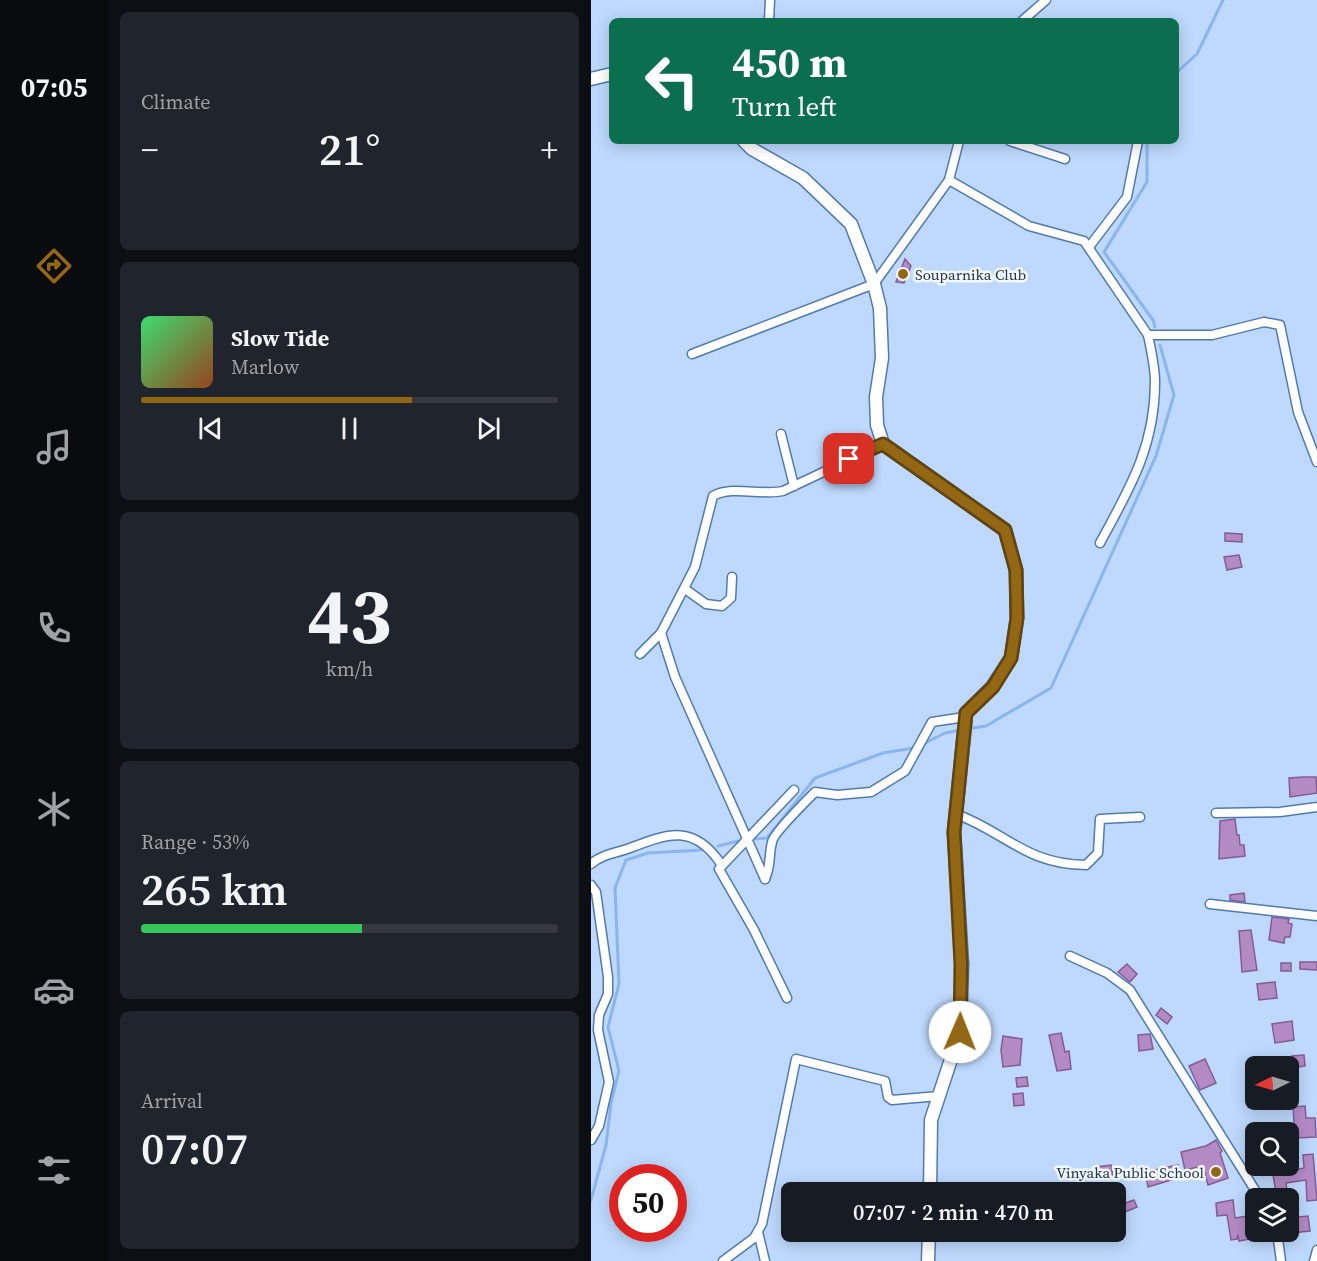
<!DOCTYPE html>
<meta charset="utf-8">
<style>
body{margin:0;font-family:"Source Serif 4",serif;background:#20242c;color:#f1f3f6;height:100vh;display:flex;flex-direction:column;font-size:22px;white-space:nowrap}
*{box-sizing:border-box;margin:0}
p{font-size:20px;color:#9ea1a6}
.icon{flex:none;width:33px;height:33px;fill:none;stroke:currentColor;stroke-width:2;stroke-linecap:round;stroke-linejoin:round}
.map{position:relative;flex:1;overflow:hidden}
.drawer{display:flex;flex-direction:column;gap:12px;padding:12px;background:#0d0f14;width:483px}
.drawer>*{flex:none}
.hud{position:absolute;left:18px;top:18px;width:570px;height:126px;border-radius:9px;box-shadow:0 3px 15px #0003;background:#0b6e4f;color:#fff;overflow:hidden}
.needle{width:39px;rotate:265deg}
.controls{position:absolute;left:654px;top:1056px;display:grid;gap:12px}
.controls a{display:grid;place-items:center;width:54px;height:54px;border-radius:9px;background:#171b24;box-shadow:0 3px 15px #0003;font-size:30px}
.speed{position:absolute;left:18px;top:1164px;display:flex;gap:12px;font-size:30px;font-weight:700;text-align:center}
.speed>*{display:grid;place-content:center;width:78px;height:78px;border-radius:50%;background:#171b24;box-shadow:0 3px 15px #0003;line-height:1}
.speed .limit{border:9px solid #d22;background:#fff;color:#111}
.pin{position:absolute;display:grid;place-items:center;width:51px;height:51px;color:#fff;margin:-26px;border-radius:12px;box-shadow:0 3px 9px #0006}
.me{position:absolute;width:66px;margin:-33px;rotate:1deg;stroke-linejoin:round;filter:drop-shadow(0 0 4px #0008)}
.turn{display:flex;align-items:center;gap:21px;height:126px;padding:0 24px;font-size:27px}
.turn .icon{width:78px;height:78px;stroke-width:2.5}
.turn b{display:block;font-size:42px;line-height:51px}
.big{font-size:45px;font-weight:600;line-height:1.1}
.drawer .card{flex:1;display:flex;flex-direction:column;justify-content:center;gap:9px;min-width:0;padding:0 21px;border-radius:9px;background:#20242c}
.drawer .dial{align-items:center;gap:0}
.dial b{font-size:78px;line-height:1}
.song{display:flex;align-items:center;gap:18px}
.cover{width:72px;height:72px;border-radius:9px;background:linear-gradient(135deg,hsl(140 70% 55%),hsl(20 70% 35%))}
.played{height:6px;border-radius:3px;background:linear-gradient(90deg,#946714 65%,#363941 65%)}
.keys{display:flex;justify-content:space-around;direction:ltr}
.heat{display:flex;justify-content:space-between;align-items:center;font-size:33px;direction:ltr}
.charge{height:9px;border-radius:4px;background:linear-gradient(90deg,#34c759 53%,#363941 0)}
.trip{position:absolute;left:190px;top:1182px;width:345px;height:60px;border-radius:9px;background:#171b24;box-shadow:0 3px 15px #0003;font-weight:600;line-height:60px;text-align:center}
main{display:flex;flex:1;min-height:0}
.tabs{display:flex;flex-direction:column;width:108px;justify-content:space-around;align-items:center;background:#090b0e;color:#9ea1a6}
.tabs .icon{width:42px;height:42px}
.tabs .active{color:#946714}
.tabs b{font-size:27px;color:#f1f3f6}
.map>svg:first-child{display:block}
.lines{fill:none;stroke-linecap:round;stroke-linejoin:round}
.stream{stroke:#8bb5ed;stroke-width:3}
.building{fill:#b48ac5;stroke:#835c93;stroke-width:1.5}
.street-casing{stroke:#517ab0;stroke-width:11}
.secondary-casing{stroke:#517ab0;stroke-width:15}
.street{stroke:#fff;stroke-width:8}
.secondary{stroke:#fff;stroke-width:12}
.route-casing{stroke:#60430d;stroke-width:15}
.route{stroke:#946714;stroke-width:10}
.poi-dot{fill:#946714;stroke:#f3f8fe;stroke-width:2}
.labels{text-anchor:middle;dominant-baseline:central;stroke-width:5;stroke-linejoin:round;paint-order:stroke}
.poi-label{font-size:15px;fill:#23354c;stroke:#f3f8fe;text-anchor:start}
</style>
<main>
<nav class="tabs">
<b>07:05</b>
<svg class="icon active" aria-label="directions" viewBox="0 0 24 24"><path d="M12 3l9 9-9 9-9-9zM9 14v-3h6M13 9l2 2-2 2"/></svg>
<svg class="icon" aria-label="music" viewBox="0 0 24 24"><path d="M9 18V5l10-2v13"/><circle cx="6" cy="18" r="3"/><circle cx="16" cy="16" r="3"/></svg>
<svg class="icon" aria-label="phone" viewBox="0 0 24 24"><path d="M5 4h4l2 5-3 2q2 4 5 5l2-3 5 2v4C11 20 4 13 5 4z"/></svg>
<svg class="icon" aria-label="climate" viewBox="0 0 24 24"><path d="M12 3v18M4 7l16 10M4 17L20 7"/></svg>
<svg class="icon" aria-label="car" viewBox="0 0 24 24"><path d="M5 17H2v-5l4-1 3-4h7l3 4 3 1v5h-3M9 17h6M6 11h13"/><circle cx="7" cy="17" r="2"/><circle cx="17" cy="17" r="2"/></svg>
<svg class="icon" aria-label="filters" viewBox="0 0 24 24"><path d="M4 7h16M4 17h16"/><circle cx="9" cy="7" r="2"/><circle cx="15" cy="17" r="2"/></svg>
</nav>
<section class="drawer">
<div class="card"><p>Climate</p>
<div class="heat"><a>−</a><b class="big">21°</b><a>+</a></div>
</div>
<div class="card">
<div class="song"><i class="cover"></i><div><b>Slow Tide</b><p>Marlow</p></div></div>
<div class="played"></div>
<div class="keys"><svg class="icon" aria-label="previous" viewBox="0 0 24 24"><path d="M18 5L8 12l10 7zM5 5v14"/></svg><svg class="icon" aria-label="pause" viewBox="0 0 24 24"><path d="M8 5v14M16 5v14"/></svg><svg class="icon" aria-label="next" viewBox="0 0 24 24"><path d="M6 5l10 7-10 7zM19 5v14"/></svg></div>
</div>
<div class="card dial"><b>43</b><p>km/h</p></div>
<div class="card"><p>Range · 53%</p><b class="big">265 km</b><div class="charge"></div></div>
<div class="card"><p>Arrival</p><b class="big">07:07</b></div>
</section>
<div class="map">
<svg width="726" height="1261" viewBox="0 0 726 1261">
<rect width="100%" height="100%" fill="#bed9fd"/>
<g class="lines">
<g class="stream">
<polyline points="585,73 606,54 632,0"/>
<polyline points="556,141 556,182 513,252 562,320 564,327"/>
<polyline points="382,728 395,726 460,688 565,456 583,395 569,345"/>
<polyline points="332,744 354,733 364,731"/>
<polyline points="164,839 176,838 224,778 292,753 323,748"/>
<polyline points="127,846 147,841"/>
<polyline points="0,1200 15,1145 20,1103 28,1071 17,1027 28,984 24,888 35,860 57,853 111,850"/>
</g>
</g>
<g class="building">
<polygon points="314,259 320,266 313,283 305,282"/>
<polygon points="634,533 651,534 651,542 634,541"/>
<polygon points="648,555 651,567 636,570 633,557"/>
<polygon points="712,777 725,777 726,793 699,797 698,778"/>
<polygon points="644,819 646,835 648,835 649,845 653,845 654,856 628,859 629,821"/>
<polygon points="653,893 654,902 639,900 639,895"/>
<polygon points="681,917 698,919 697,923 701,924 699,937 694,937 693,943 678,940"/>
<polygon points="660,930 666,970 651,972 648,931"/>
<polygon points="709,962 726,962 726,970 709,969"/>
<rect x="690" y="963" width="10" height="8"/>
<polygon points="536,964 546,974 539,982 527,972"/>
<polygon points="684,982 686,998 668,1000 666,984"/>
<polygon points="570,1008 581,1017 576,1024 565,1015"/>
<polygon points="701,1021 703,1040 684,1043 681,1024"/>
<polygon points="470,1033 474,1052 478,1051 480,1069 466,1071 458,1035"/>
<polygon points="559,1034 562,1049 548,1051 547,1035"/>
<polygon points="412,1036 431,1039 429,1065 412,1067 410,1050"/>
<polygon points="713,1055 714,1066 703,1068 701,1056"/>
<polygon points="614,1059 625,1083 609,1090 598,1066"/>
<polygon points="436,1077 437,1086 426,1087 425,1078"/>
<polygon points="432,1093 433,1105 423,1106 422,1094"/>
<polygon points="714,1106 715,1118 724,1118 725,1137 704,1138 702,1107"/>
<polygon points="625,1140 631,1151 629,1153 637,1178 617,1185 612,1166 594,1170 590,1152 615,1146"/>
<polygon points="722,1154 726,1200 716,1201 715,1180 695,1183 697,1198 686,1198 682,1175 713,1168 712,1155"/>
<polygon points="520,1165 522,1177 507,1179 505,1167"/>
<polygon points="587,1165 590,1177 557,1187 554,1172"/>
<polygon points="543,1200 546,1207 529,1214 526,1206"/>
<polygon points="642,1200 644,1218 656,1216 658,1227 664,1226 664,1238 648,1241 647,1235 646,1239 640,1240 636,1215 626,1216 625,1203"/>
<polygon points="717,1216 719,1231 700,1233 698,1218"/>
</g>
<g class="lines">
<defs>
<g id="street">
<polyline points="178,21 179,0"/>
<polyline points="431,21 455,0"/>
<polyline points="419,141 474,159"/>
<polyline points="358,180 438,226 493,241 557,335 621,335 673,322 689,325 707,412 726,462"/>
<polyline points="498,247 536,197 547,141"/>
<polyline points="101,354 283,284 358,180 368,141"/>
<polyline points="190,434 203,486"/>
<path d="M509,543C539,488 564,446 564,382C564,367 560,350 557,335"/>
<polyline points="94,589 115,604 131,606 140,598 141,577"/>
<polyline points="70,633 84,677 174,879"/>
<path d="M49,654L70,633L104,567L122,496C141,485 171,496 192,491L292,444"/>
<polyline points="625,813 689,812 726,807"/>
<path d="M365,814C416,833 434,864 495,865L507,853L509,819L549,817"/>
<path d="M0,864C11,854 26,853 39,848C78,833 103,824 130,864"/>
<path d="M174,879C181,863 177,857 181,842C182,834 216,800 224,792L246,795L280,792L314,771L341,722L374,717"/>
<polyline points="0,885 5,892 17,977 17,994 8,1015 7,1030 18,1082 8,1126 0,1140"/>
<polyline points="619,904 726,916"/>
<polyline points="479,956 516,973 539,990 669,1198"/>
<polyline points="196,998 163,930 128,869 203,790"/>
<polyline points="167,1232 174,1261"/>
<polyline points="686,1232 690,1261"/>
<polyline points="132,1261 163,1238 171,1224 205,1059 294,1081 297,1097 301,1100 348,1096"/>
<polyline points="723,1261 726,1250"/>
</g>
<g id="secondary">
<polyline points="0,79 21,74"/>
<polyline points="153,141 161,149 212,178 260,224 283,284 289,308 291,358 285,397 286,425 292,444 414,530 425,570 426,618 420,658 401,687 375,713 363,832 371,964 369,1032 340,1120 339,1192"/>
<polyline points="337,1261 338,1232"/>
</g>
</defs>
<use href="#street" class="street-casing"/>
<use href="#secondary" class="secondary-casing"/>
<use href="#street" class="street"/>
<use href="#secondary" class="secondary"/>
</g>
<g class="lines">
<defs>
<polyline id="route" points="258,459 292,444 414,530 425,570 426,618 420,658 402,687 375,713 363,832 370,964 369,1032"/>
</defs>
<use href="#route" class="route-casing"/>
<use href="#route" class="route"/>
</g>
<g class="poi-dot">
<circle cx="312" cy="274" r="6"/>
<circle cx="625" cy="1172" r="6"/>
</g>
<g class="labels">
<g class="poi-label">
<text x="324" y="274">Souparnika Club</text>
<text x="613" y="1172" text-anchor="end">Vinyaka Public School</text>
</g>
</g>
</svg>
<div class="controls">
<a><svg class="needle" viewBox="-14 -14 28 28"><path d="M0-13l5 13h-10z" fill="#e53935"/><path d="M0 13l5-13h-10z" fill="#9ea1a6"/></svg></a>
<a><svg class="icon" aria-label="search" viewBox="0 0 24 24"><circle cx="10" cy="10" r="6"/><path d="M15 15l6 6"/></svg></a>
<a><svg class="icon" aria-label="layers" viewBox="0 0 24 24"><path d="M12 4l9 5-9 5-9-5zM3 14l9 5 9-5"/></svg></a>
</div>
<div class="speed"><div class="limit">50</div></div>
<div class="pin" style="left:258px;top:459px;background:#d93025"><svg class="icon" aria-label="arrive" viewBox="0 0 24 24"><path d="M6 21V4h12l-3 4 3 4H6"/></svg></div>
<svg class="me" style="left:369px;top:1032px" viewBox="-20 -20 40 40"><circle r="19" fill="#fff"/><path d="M0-13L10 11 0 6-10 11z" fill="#946714"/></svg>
<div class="trip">07:07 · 2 min · 470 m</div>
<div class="hud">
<div class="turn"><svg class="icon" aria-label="left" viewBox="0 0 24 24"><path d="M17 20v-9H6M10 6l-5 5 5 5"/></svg><div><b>450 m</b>Turn left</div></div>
</div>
</div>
</main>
